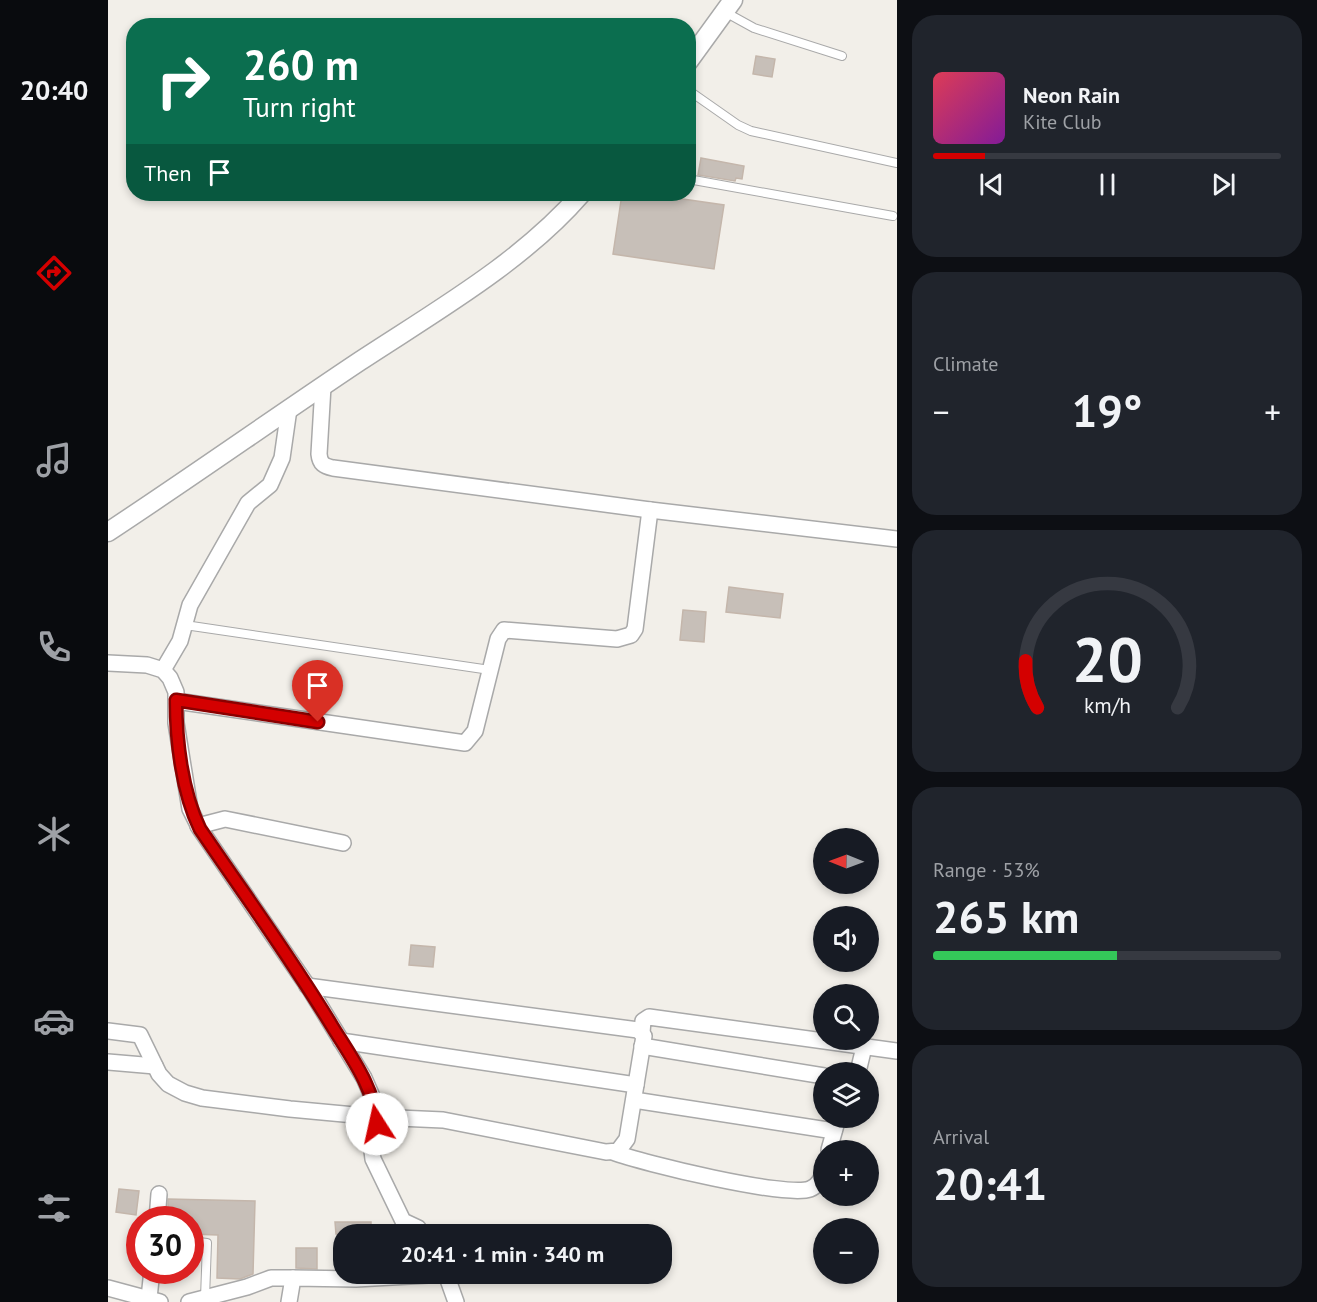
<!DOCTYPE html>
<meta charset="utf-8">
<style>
body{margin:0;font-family:"PT Sans",sans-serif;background:#20242c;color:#f1f3f6;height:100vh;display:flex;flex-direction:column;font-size:22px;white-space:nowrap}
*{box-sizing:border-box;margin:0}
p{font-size:20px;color:#9ea1a6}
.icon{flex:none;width:33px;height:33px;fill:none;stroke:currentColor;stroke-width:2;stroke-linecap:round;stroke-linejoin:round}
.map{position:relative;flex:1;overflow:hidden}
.sheet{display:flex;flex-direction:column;gap:15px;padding:15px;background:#0d0f14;width:420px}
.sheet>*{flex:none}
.banner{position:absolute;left:18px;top:18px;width:570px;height:183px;border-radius:24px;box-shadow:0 3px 9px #0003;background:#0b6e4f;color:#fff;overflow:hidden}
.needle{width:39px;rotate:271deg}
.controls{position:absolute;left:705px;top:828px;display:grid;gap:12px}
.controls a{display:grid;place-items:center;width:66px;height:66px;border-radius:50%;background:#171b24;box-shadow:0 3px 9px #0003;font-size:30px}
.speed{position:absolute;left:18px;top:1206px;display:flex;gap:12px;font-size:30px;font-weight:700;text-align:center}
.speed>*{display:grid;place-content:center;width:78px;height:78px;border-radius:50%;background:#171b24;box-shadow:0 3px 9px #0003;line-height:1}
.speed .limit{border:9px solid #d22;background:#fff;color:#111}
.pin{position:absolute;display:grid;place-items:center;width:51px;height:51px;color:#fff;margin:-62px -26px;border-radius:50% 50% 50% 0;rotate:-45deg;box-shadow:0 0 6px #0007}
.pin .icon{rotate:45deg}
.me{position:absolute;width:66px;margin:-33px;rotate:350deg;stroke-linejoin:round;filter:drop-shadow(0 0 4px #0008)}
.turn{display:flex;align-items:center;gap:21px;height:126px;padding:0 18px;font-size:27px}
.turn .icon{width:78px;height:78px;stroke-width:2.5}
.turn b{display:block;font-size:42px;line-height:51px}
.then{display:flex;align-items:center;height:57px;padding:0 18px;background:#0003;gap:12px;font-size:22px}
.big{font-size:45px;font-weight:700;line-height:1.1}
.sheet .card{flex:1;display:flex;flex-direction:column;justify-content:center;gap:9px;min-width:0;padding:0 21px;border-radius:24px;background:#20242c}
.sheet .dial{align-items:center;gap:0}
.dial svg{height:156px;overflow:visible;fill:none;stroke:#363941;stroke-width:7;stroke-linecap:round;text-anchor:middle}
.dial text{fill:#f1f3f6;stroke:none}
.song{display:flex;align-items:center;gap:18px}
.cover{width:72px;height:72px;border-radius:9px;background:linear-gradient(135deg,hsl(350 70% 55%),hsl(290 70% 35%))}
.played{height:6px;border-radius:3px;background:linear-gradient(90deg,#d40000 15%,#363941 15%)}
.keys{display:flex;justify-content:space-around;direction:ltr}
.heat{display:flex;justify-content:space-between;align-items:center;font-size:33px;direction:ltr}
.charge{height:9px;border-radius:4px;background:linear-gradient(90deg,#34c759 53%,#363941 0)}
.trip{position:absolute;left:225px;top:1224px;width:339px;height:60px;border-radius:24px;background:#171b24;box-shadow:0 3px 9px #0003;font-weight:700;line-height:60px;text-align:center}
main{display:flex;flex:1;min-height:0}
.dock{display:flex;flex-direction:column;width:108px;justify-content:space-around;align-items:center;background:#090b0e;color:#9ea1a6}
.dock .icon{width:42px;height:42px}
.dock .selected{color:#d40000}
.dock b{font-size:27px;color:#f1f3f6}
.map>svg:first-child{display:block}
.building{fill:#c7bfb8;stroke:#c4b6ab;stroke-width:1.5}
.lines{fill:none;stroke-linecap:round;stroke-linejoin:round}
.service-casing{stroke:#a9a9a9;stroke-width:10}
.minor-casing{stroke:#a9a9a9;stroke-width:18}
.tertiary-casing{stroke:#a9a9a9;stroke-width:21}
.service{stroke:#fff;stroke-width:8}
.minor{stroke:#fff;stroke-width:15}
.tertiary{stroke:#fff;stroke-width:18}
.route-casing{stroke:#8a0000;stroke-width:15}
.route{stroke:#d40000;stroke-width:10}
</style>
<main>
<nav class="dock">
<b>20:40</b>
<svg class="icon selected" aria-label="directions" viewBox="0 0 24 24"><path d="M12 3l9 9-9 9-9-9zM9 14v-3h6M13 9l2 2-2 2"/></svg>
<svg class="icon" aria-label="music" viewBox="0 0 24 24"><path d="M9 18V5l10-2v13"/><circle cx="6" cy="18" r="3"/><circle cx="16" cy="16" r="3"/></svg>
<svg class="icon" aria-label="phone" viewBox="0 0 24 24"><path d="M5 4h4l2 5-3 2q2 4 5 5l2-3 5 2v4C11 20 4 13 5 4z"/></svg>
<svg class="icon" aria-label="climate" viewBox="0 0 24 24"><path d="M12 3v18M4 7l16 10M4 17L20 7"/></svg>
<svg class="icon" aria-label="car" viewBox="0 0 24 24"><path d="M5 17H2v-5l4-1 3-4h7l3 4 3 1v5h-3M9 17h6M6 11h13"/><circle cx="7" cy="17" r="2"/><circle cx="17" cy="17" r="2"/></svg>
<svg class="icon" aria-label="filters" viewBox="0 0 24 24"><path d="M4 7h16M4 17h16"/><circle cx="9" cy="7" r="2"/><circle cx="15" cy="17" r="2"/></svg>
</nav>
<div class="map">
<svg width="789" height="1302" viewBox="0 0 789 1302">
<rect width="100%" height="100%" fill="#f2efe9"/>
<g class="building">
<polygon points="648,56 667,59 664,77 645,74"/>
<polygon points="593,158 636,166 634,179 628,178 627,181 590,175"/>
<polygon points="514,194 540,194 616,205 606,269 505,254"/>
<polygon points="621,587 675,594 672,618 618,612"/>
<polygon points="575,610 598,612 596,642 572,640"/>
<polygon points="303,945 327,947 325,967 301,965"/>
<polygon points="11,1189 31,1191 28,1215 8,1212"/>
<polygon points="60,1199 147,1201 145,1274 132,1279 109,1278 110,1235 82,1234 82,1220 60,1220"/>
<polygon points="227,1222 263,1222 263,1234 228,1234"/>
<polygon points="188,1248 209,1248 209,1269 188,1268"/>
</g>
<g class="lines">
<defs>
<g id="service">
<polyline points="617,12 646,28 734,56"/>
<polyline points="580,90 630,125 643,131 789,163"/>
<polyline points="580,179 785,216"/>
<polyline points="77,625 382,670"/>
<polyline points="82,1241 99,1243 97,1298"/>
</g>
<g id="minor">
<path d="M215,386L211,454C212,464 216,466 225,468L542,510L789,539"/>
<polyline points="0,663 39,665 55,670 62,678 68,692 68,723 82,809 92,829 203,991 256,1078 263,1094 268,1117 268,1132 263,1143 265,1159 295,1221 310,1228 314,1234"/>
<polyline points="55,670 72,641 82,605 140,503 162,485 174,458 181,409"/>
<polyline points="68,701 357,743 367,731 390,639 396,630 509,639 523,635 527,629 542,510"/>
<polyline points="90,826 117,819 235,843"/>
<polyline points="0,1031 32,1035 51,1074 60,1084 77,1093 94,1098 182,1109 268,1117 335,1120 498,1152 510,1151 519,1139 536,1036 530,1030 199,986"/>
<polyline points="534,1032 535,1021 541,1017 789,1051"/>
<polyline points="233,1041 528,1085"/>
<polyline points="534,1046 716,1076"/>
<polyline points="0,1062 47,1066"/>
<polyline points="750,1072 756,1047"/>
<polyline points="526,1100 726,1131"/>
<polyline points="721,1150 730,1118"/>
<path d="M505,1152C534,1163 678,1198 702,1189C710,1186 713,1179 716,1172"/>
<polyline points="49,1220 51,1194"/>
<polyline points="338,1274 348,1302"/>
<polyline points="0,1288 52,1302"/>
<polyline points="41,1298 44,1270"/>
<polyline points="81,1302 139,1287 163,1278 185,1278"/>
<polyline points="181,1302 185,1278 248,1279 338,1274"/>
</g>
<g id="tertiary">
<polyline points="580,62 625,0"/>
<path d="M0,532C85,476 168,417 252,361C328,311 414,262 473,194"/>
</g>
</defs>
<use href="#service" class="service-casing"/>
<use href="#minor" class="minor-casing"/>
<use href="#tertiary" class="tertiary-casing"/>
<use href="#service" class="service"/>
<use href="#minor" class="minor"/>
<use href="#tertiary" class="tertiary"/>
</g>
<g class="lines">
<defs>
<path id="route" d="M210,722L68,700C68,741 74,792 92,829C136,894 183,958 224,1026C243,1057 266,1087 269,1124"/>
</defs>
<use href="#route" class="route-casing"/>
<use href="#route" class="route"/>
</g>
</svg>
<div class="controls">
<a><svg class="needle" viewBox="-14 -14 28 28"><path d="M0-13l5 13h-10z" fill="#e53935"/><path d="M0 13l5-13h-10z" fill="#9ea1a6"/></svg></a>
<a><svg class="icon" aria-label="sound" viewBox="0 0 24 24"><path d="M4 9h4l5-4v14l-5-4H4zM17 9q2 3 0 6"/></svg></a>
<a><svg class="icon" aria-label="search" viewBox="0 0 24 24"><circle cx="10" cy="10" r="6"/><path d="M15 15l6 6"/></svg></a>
<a><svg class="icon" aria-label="layers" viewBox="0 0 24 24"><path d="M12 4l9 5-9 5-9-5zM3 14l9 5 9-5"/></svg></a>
<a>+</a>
<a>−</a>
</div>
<div class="speed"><div class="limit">30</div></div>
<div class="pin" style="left:210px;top:722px;background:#d93025"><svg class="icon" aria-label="arrive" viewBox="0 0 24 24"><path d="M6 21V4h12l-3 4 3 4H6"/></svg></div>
<svg class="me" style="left:269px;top:1124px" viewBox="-20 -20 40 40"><circle r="19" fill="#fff"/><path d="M0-13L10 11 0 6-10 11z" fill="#d40000"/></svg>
<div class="trip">20:41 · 1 min · 340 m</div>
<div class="banner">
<div class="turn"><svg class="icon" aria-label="right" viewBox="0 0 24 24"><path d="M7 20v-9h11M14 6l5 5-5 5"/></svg><div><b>260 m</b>Turn right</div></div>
<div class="then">Then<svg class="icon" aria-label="arrive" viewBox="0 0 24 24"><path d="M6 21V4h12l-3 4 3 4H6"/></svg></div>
</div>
</div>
<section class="sheet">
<div class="card">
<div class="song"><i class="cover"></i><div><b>Neon Rain</b><p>Kite Club</p></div></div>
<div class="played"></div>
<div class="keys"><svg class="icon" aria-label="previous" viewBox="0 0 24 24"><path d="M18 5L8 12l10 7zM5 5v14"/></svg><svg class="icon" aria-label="pause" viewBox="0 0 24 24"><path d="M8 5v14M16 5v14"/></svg><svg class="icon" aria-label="next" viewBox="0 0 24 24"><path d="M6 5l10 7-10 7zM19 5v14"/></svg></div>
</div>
<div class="card"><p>Climate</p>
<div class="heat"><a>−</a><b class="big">19°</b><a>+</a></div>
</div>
<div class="card dial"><svg viewBox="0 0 100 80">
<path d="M14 69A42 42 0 1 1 86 69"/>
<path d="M14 69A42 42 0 0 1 8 45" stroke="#d40000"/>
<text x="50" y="56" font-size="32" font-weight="700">20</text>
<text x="50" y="72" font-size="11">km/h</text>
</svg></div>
<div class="card"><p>Range · 53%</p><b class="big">265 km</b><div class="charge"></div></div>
<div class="card"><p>Arrival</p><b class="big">20:41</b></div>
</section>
</main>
